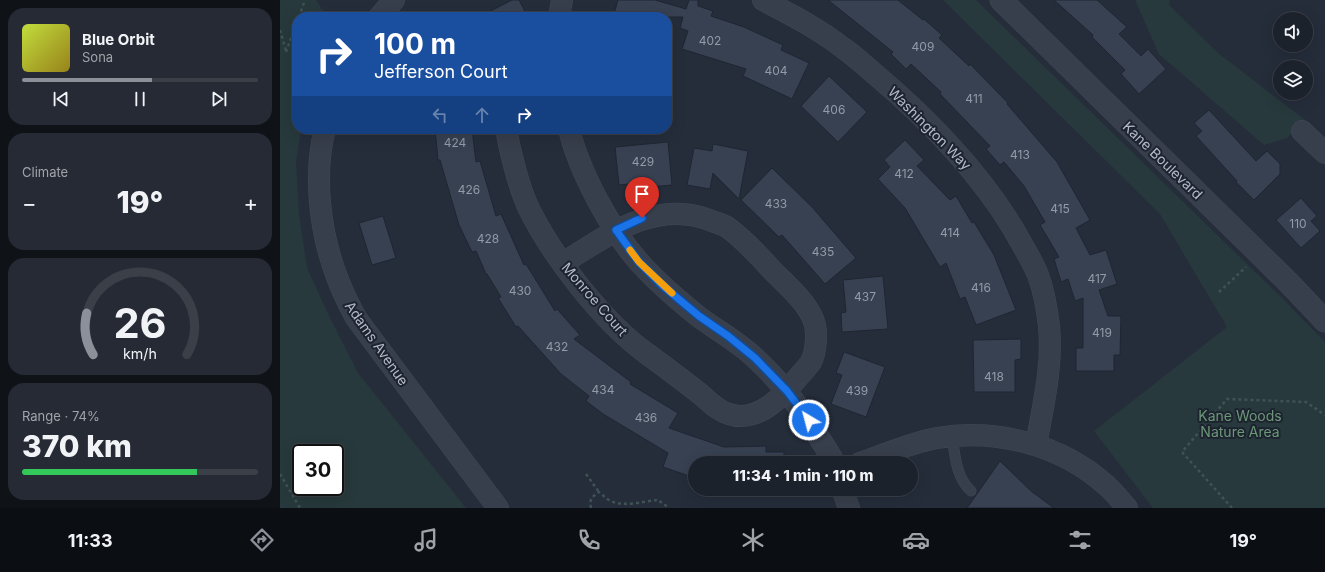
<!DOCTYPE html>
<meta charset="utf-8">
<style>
body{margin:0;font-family:Inter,sans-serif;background:#252a34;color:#f1f3f6;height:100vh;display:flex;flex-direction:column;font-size:15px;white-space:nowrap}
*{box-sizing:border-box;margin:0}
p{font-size:13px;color:#a0a4a9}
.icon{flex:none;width:22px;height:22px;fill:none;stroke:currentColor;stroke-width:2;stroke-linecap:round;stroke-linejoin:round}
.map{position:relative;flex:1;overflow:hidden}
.details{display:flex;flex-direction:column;gap:8px;padding:8px;background:#0f1318;width:280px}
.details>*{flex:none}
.top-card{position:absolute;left:12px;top:12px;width:380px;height:122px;border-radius:16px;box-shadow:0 4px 16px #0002,0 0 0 1px #3a3f48;background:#1a4fa0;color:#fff;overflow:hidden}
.tools{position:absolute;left:993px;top:12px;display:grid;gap:8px}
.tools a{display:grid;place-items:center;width:40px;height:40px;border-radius:50%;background:#1c222c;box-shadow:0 4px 16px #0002,0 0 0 1px #3a3f48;font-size:20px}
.speed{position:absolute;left:12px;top:444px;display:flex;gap:8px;font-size:20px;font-weight:700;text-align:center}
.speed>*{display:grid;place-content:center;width:52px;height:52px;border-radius:50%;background:#1c222c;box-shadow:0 4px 16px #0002,0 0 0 1px #3a3f48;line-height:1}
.speed .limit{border:2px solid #111;border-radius:6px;background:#fff;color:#111}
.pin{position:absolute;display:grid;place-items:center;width:34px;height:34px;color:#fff;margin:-41px -17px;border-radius:50% 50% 50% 0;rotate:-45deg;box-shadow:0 0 4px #0007}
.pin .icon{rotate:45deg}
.me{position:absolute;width:44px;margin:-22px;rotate:323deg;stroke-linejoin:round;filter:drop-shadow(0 0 3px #0008)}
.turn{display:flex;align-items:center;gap:14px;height:84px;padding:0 16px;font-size:18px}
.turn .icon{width:52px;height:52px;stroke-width:2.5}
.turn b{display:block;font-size:28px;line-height:34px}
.lanes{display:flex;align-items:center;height:38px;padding:0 16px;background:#0003;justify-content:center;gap:20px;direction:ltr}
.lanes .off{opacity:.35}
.big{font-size:30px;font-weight:800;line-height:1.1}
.details .tile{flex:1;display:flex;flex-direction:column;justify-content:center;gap:6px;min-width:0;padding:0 14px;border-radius:16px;background:#252a34}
.details .dial{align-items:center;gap:0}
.dial svg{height:104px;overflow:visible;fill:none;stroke:#3a3f48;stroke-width:7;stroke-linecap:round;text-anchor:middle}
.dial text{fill:#f1f3f6;stroke:none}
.song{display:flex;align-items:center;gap:12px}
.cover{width:48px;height:48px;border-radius:6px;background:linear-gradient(135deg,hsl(70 70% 55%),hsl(50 70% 35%))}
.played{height:4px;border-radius:2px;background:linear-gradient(90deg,#8c9099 55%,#3a3f48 55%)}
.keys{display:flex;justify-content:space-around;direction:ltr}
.heat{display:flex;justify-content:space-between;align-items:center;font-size:22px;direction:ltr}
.charge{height:6px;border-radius:3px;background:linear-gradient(90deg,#34c759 74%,#3a3f48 0)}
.trip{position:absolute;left:408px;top:456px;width:230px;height:40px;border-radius:20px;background:#1c222c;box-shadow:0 4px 16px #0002,0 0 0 1px #3a3f48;font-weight:800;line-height:40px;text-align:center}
.menu{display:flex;height:64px;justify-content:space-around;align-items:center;background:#0b0e12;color:#a0a4a9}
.menu .icon{width:28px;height:28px}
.menu .on{color:#8c9099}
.menu b{font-size:18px;color:#f1f3f6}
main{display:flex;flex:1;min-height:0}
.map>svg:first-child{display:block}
.green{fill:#27393c;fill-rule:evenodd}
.building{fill:#374152;stroke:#1f2632}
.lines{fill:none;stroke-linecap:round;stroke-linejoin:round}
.service-casing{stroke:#414854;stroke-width:11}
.minor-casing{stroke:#414854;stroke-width:22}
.tertiary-casing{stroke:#414854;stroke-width:23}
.path{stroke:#3f5254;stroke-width:2.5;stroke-dasharray:3 3;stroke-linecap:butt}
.service{stroke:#383f4c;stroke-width:10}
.minor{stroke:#383f4c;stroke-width:21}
.tertiary{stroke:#383f4c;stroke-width:22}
.route-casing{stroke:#114b97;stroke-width:10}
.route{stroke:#1a73e8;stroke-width:7}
.slow{stroke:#f59e0b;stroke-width:7}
.labels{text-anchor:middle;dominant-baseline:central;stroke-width:4;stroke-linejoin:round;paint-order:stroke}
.number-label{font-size:12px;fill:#939aa8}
.street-label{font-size:14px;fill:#b4bac7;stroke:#1d2430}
.park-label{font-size:14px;fill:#6c9778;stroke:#1d2430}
</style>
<main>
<section class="details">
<div class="tile">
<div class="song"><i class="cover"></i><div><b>Blue Orbit</b><p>Sona</p></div></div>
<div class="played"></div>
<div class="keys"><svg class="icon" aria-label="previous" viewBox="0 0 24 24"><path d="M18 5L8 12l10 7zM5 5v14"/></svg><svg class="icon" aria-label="pause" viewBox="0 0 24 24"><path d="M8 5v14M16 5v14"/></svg><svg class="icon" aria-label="next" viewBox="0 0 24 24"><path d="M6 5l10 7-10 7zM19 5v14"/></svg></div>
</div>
<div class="tile"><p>Climate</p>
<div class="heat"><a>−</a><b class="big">19°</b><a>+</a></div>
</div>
<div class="tile dial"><svg viewBox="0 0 100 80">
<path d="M14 69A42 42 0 1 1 86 69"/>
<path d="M14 69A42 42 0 0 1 9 37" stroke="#8c9099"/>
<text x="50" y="56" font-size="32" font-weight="700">26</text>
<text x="50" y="72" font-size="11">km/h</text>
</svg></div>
<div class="tile"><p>Range · 74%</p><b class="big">370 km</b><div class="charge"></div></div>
</section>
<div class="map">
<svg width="1045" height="508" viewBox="0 0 1045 508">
<rect width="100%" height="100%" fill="#252d3b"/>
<g class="green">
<path d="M0,0H36L47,17H17V129H21L16,162L19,214L27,268L50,318L78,373L186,508H0ZM21,453H55V487H21Z"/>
<polygon points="663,0 696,0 1005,301 1045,342 1045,508 873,508 814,431 947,327 880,214"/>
<polygon points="855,0 890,0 889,5 938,53 1025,120 1007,138 984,145 879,54"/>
</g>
<g class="building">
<polygon points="232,0 239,0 248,17 199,17"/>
<polygon points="338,0 375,0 406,9 409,0 418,0 418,6 433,11 431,16 464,27 503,45 501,50 529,63 512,99 463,76 466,69 402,49 408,31 400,28 403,17 333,17"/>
<polygon points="548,0 618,0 643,20 644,19 662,35 659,38 689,66 690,64 728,103 727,104 777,162 810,220 796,228 810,255 826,250 837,284 819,290 828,316 841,316 840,355 834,355 834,371 796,371 796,348 803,348 803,298 795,301 788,279 781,282 774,259 779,257 760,225 765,222 744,186 724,162 720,165 706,149 710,146 660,94 661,92 631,64 626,69 611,54 613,52"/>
<polygon points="774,0 817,0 847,27 839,34 861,56 868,49 886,69 859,94 841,74 845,70 812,37 813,35"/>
<polygon points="549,76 587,112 558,142 521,106"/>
<polygon points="929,110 976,161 987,151 1000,164 1000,174 974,200 956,182 957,181 916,136 922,131 914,123"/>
<polygon points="155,129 192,129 196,162 200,161 216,216 221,214 244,265 246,264 275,311 277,309 300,335 294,339 351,382 350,384 398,413 389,428 444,447 486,446 486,452 504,452 504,463 415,463 415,478 383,467 388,453 323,414 306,401 309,396 281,374 238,326 236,327 218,298 221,297 207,274 206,274 196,251 192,252 179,225 160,160 158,160"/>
<polygon points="625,140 644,160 637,166 670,200 676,196 692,223 694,222 714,255 736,310 696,325 685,297 680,299 666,263 660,267 625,208 598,179 610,167 604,160"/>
<polygon points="388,142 392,185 370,187 369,182 339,185 335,147"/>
<polygon points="433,144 468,151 459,199 433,173 430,189 407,185 414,148 432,151"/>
<polygon points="492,168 532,207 576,258 545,284 502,235 499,237 461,200"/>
<polygon points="1021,198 1037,216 1031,221 1040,231 1021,248 996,220"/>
<polygon points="103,216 116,258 92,265 79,223"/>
<polygon points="603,276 608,329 562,332 561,313 566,312 563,280"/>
<polygon points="741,339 741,359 735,360 735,392 694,392 693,340"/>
<polygon points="564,352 605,367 586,417 551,404 562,375 556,373"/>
<polygon points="720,461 751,491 774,508 687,508"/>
</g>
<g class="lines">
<defs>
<path id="service" d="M672,436C675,456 676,477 691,491"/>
<g id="minor">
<path d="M483,0C510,14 539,29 563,48C575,56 585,66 596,75C649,120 698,170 734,230C742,245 752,260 758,275C764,291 767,309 769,326C773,366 763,406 756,445"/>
<polyline points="99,17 114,0"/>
<polyline points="279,17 282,0"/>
<path d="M45,129C33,175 40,233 57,277C62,291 69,305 76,318L218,508"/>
<path d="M226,129C230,152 239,188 249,209C273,257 322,321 366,353C384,366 401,379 419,393C428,400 437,411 449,414C478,424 504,395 520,375C524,371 528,366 531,362C536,352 537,336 535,325C530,304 506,285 492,270C478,255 464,239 447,227C442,224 437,223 432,221C376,198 328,235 283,263"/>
<path d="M289,129C299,171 330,229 359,262C376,281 399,301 419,317C438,331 458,342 475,358C508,388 529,421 552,458L554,463"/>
<polyline points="1022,131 1045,153"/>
<path d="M580,463C603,455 633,442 657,438C717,428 782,445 827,486C834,492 841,501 847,508"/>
<polyline points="562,489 569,508"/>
</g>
<polyline id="tertiary" points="721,0 1007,281 1045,321"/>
</defs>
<use href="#service" class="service-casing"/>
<use href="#minor" class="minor-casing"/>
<use href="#tertiary" class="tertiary-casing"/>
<g class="path">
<polyline points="19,17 25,0"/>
<polyline points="0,30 6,51"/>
<polyline points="6,52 17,22"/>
<polyline points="939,292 966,267"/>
<polyline points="0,474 20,508"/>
<polyline points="306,474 319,492"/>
<path d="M311,508C309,499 312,497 319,492C322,494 325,498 329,500C342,508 364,501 378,500L389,508"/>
<polyline points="952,508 902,452 947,399 1026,402 1045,415"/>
</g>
<use href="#service" class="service"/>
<use href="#minor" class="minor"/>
<use href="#tertiary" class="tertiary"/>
</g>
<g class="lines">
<defs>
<polyline id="route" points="362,218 336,230 359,262 383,286 419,316 448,336 475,358 507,391 529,420"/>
</defs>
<use href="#route" class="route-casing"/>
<use href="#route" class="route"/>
<polyline class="slow" points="350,250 359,262 392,293"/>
</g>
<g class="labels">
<g class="number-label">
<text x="430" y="40">402</text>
<text x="643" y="46">409</text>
<text x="496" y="70">404</text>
<text x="694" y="98">411</text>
<text x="554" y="109">406</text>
<text x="175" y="142">424</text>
<text x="740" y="154">413</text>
<text x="363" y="161">429</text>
<text x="624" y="173">412</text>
<text x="189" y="189">426</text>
<text x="496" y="203">433</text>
<text x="780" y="208">415</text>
<text x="1018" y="223">110</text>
<text x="670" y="232">414</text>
<text x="208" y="238">428</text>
<text x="543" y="251">435</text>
<text x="817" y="278">417</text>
<text x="701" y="287">416</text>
<text x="240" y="290">430</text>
<text x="585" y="296">437</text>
<text x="822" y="332">419</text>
<text x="277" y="346">432</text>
<text x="714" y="376">418</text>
<text x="323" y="389">434</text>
<text x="577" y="390">439</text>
<text x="366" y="417">436</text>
</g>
<g class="street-label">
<text transform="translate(650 128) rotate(45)">Washington Way</text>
<text transform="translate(883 160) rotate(44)">Kane Boulevard</text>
<text transform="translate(315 299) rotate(49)">Monroe Court</text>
<text transform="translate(97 343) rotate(55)">Adams Avenue</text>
</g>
<g class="park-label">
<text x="960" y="415">Kane Woods<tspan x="960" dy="16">Nature Area</tspan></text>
</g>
</g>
</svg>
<div class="tools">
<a><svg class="icon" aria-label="sound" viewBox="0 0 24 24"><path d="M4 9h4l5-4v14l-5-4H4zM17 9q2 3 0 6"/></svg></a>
<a><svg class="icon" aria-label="layers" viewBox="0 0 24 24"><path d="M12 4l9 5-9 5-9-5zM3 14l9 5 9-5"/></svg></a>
</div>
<div class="speed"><div class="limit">30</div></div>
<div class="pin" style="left:362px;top:218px;background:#d93025"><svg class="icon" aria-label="arrive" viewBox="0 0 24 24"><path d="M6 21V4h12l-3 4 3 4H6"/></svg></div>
<svg class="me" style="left:529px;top:420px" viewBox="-20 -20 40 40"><circle r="17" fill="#1a73e8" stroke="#fff" stroke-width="3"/><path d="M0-11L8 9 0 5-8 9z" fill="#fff"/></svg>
<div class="trip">11:34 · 1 min · 110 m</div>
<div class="top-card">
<div class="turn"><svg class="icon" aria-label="right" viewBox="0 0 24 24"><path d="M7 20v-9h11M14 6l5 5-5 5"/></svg><div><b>100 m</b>Jefferson Court</div></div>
<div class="lanes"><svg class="icon off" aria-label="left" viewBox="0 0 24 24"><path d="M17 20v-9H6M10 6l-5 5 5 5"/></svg><svg class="icon off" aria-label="ahead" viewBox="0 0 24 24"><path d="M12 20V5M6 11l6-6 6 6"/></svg><svg class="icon" aria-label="right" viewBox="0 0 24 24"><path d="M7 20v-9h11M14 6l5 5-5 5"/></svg></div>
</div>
</div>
</main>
<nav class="menu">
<b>11:33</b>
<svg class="icon on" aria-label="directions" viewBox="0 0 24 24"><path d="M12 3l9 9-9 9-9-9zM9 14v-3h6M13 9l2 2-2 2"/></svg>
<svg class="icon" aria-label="music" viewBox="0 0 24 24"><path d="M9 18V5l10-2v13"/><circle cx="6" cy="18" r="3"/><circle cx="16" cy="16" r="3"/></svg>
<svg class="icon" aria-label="phone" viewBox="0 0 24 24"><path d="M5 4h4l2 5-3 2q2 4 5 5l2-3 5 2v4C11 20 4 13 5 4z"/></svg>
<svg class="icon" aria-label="climate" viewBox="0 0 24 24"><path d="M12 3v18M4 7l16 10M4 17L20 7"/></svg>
<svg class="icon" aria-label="car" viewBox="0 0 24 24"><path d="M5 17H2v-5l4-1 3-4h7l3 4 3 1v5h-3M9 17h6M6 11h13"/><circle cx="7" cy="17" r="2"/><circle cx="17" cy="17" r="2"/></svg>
<svg class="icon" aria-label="filters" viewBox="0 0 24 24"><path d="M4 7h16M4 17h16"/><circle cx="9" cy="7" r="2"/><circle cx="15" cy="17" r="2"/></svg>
<b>19°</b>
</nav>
